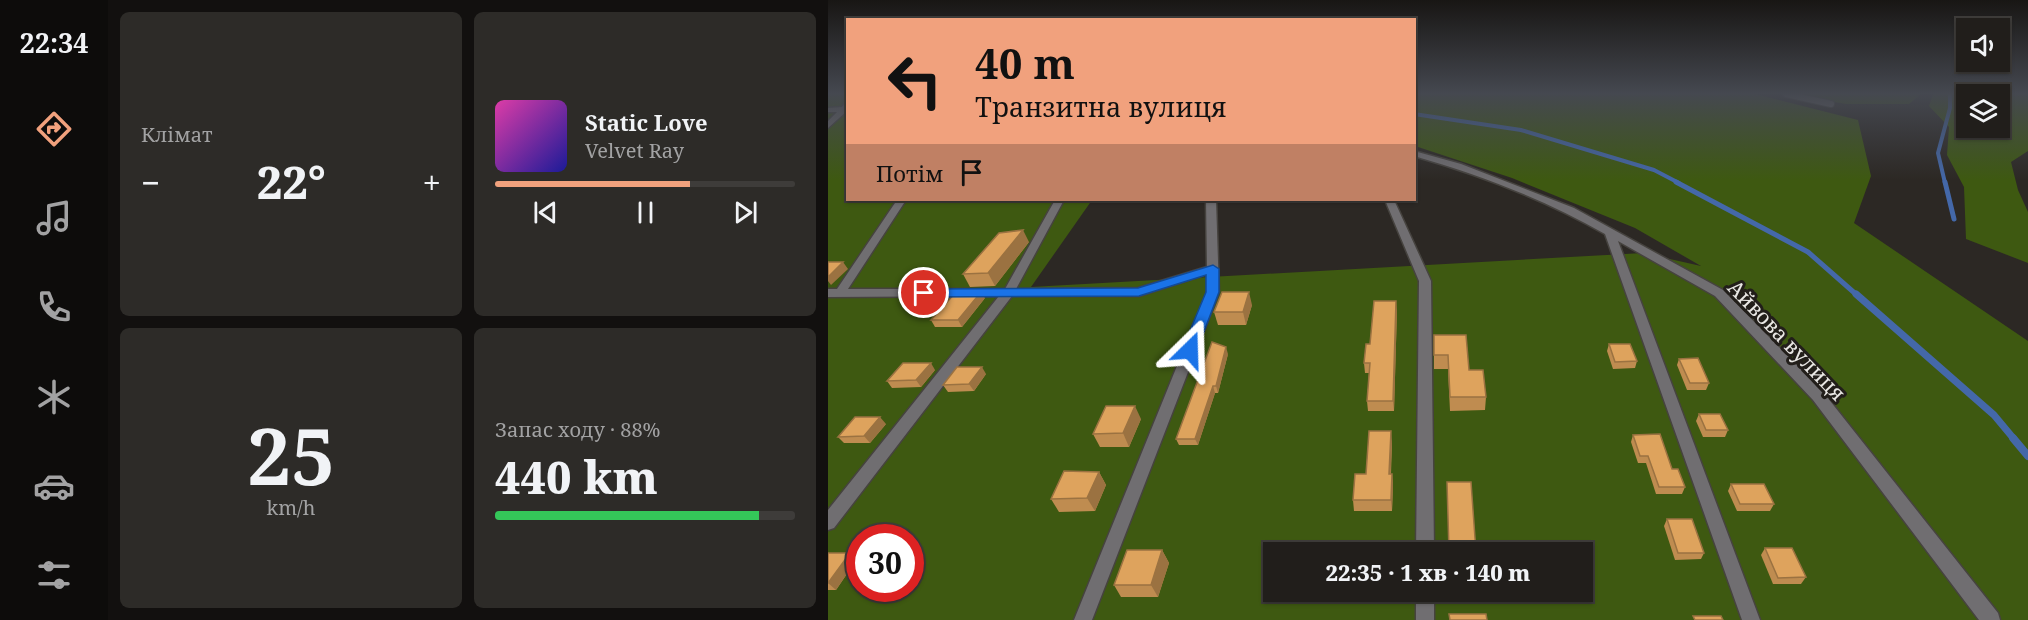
<!DOCTYPE html>
<html lang="uk">
<meta charset="utf-8">
<style>
body{margin:0;font-family:"Noto Serif",serif;background:#2d2b28;color:#f1f3f6;height:100vh;display:flex;flex-direction:column;font-size:22px;white-space:nowrap}
*{box-sizing:border-box;margin:0}
p{font-size:20px;color:#a2a2a3}
.icon{flex:none;width:33px;height:33px;fill:none;stroke:currentColor;stroke-width:2;stroke-linecap:round;stroke-linejoin:round}
.map{position:relative;flex:1;overflow:hidden}
.sheet{display:flex;flex-direction:column;gap:12px;padding:12px;background:#12100f;width:720px}
.sheet>*{flex:none}
.banner{position:absolute;left:18px;top:18px;width:570px;height:183px;border-radius:0px;box-shadow:0 2px 4px #0004,0 0 0 2px #3e3c3a;background:#f1a17d;color:#111;overflow:hidden}
.controls{position:absolute;left:1128px;top:18px;display:grid;gap:12px}
.controls a{display:grid;place-items:center;width:54px;height:54px;border-radius:0px;background:#211e1b;box-shadow:0 2px 4px #0004,0 0 0 2px #3e3c3a;font-size:30px}
.speed{position:absolute;left:18px;top:524px;display:flex;gap:12px;font-size:30px;font-weight:700;text-align:center}
.speed>*{display:grid;place-content:center;width:78px;height:78px;border-radius:50%;background:#211e1b;box-shadow:0 2px 4px #0004,0 0 0 2px #3e3c3a;line-height:1}
.speed .limit{border:9px solid #d22;background:#fff;color:#111}
.pin{position:absolute;display:grid;place-items:center;width:51px;height:51px;color:#fff;margin:-26px;border:3px solid #fff;border-radius:50%;box-shadow:0 2px 6px #0007}
.me{position:absolute;width:66px;margin:-33px;rotate:22deg;stroke-linejoin:round;filter:drop-shadow(0 0 4px #0008)}
.turn{display:flex;align-items:center;gap:21px;height:126px;padding:0 30px;font-size:27px}
.turn .icon{width:78px;height:78px;stroke-width:2.5}
.turn b{display:block;font-size:42px;line-height:51px}
.then{display:flex;align-items:center;height:57px;padding:0 30px;background:#0003;gap:12px;font-size:22px}
.big{font-size:45px;font-weight:800;line-height:1.1}
.sheet .card{flex:1;display:flex;flex-direction:column;justify-content:center;gap:9px;min-width:0;padding:0 21px;border-radius:9px;background:#2d2b28}
.sheet .dial{align-items:center;gap:0}
.dial b{font-size:78px;line-height:1}
.song{display:flex;align-items:center;gap:18px}
.cover{width:72px;height:72px;border-radius:9px;background:linear-gradient(135deg,hsl(320 70% 55%),hsl(240 70% 35%))}
.played{height:6px;border-radius:3px;background:linear-gradient(90deg,#f1a17d 65%,#3e3c3a 65%)}
.keys{display:flex;justify-content:space-around;direction:ltr}
.heat{display:flex;justify-content:space-between;align-items:center;font-size:33px;direction:ltr}
.charge{height:9px;border-radius:4px;background:linear-gradient(90deg,#34c759 88%,#3e3c3a 0)}
.sheet .tiles{flex:1;display:grid;gap:12px;grid-template-columns:repeat(2,1fr)}
.trip{position:absolute;left:435px;top:542px;width:330px;height:60px;border-radius:0px;background:#211e1b;box-shadow:0 2px 4px #0004,0 0 0 2px #3e3c3a;font-weight:800;line-height:60px;text-align:center}
main{display:flex;flex:1;min-height:0}
.menu{display:flex;flex-direction:column;width:108px;justify-content:space-around;align-items:center;background:#0d0c0b;color:#a2a2a3}
.menu .icon{width:42px;height:42px}
.menu .selected{color:#f1a17d}
.menu b{font-size:27px;color:#f1f3f6}
.map>svg:first-child{display:block}
.green{fill:#3e5911;fill-rule:evenodd}
.lines{fill:none;stroke-linecap:round;stroke-linejoin:round}
.stream-far3{stroke:#4468a9;stroke-width:4}
.stream-far2{stroke:#4468a9;stroke-width:5}
.stream-far1{stroke:#4468a9;stroke-width:7}
.stream{stroke:#4468a9;stroke-width:8}
.service-casing{stroke:#46433f;stroke-width:8}
.minor-casing{stroke:#46433f;stroke-width:3}
.service{stroke:#706e71;stroke-width:6}
.minor{fill:#706e71;fill-rule:evenodd}
.wall{fill:#bf8c50}
.shaded-wall{fill:#9b7241}
.building{fill:#dea35d;stroke:#9b7241;stroke-width:1.5}
.route{fill:#1a73e8;stroke:#114b97;stroke-width:1.5}
.labels{text-anchor:middle;dominant-baseline:central;stroke-width:6;stroke-linejoin:round;paint-order:stroke}
.street-label{font-size:21px;fill:#e9e7e4;stroke:#221e1a}
</style>
<main>
<nav class="menu">
<b>22:34</b>
<svg class="icon selected" aria-label="directions" viewBox="0 0 24 24"><path d="M12 3l9 9-9 9-9-9zM9 14v-3h6M13 9l2 2-2 2"/></svg>
<svg class="icon" aria-label="music" viewBox="0 0 24 24"><path d="M9 18V5l10-2v13"/><circle cx="6" cy="18" r="3"/><circle cx="16" cy="16" r="3"/></svg>
<svg class="icon" aria-label="phone" viewBox="0 0 24 24"><path d="M5 4h4l2 5-3 2q2 4 5 5l2-3 5 2v4C11 20 4 13 5 4z"/></svg>
<svg class="icon" aria-label="climate" viewBox="0 0 24 24"><path d="M12 3v18M4 7l16 10M4 17L20 7"/></svg>
<svg class="icon" aria-label="car" viewBox="0 0 24 24"><path d="M5 17H2v-5l4-1 3-4h7l3 4 3 1v5h-3M9 17h6M6 11h13"/><circle cx="7" cy="17" r="2"/><circle cx="17" cy="17" r="2"/></svg>
<svg class="icon" aria-label="filters" viewBox="0 0 24 24"><path d="M4 7h16M4 17h16"/><circle cx="9" cy="7" r="2"/><circle cx="15" cy="17" r="2"/></svg>
</nav>
<section class="sheet">
<div class="tiles">
<div class="card"><p>Клімат</p>
<div class="heat"><a>−</a><b class="big">22°</b><a>+</a></div>
</div>
<div class="card">
<div class="song"><i class="cover"></i><div><b>Static Love</b><p>Velvet Ray</p></div></div>
<div class="played"></div>
<div class="keys"><svg class="icon" aria-label="previous" viewBox="0 0 24 24"><path d="M18 5L8 12l10 7zM5 5v14"/></svg><svg class="icon" aria-label="pause" viewBox="0 0 24 24"><path d="M8 5v14M16 5v14"/></svg><svg class="icon" aria-label="next" viewBox="0 0 24 24"><path d="M6 5l10 7-10 7zM19 5v14"/></svg></div>
</div>
<div class="card dial"><b>25</b><p>km/h</p></div>
<div class="card"><p>Запас ходу · 88%</p><b class="big">440 km</b><div class="charge"></div></div>
</div>
</section>
<div class="map">
<svg width="1200" height="620" viewBox="0 0 1200 620">
<rect width="100%" height="100%" fill="#2c2824"/>
<g class="green">
<path d="M0,94H19L20,200H264L203,287L815,253L873,266L807,228L684,178L587,146V94H927L1030,120L1043,176L1026,223L1200,341V620H0ZM32,537H82V588H32ZM446,552H754V591H446Z"/>
<polygon points="961,94 1093,94 1081,104 1018,104"/>
<path d="M1105,94H1200V151L1183,162L1190,190L1200,212V263L1138,239L1136,187L1119,155L1121,127L1101,106ZM1172,94V128H1138V94Z"/>
</g>
<g class="lines">
<g class="stream-far3">
<polyline points="586,114 693,130 826,170 851,183"/>
<polyline points="1117,183 1110,153 1122,108 1122,94"/>
</g>
<g class="stream-far2">
<polyline points="848,182 980,252 1030,296"/>
<polyline points="1117,182 1126,219"/>
</g>
<polyline class="stream-far1" points="1028,294 1166,415 1186,439"/>
<polyline class="stream" points="1185,438 1200,456"/>
<defs>
<polyline id="service" points="958,94 1003,104"/>
<g id="minor">
<polygon points="17,103 20,103 20,110 0,128 0,121 9,112 0,112 0,108 14,107"/>
<path d="M586,151L633,164L746,208L895,290L995,392L1170,613L1172,620H1151L985,400L887,296L790,241L932,620H914L777,234C718,200 652,175 586,156Z"/>
<polygon points="69,200 78,200 20,289 177,289 227,200 236,200 188,289 310,288 379,267 378,200 388,200 391,292 264,620 246,620 379,292 379,274 311,296 184,296 6,528 0,530 0,510 171,296 0,297 0,289 9,289"/>
<polygon points="557,200 566,200 603,281 606,552 588,552 591,281"/>
<rect x="588" y="591" width="18" height="29"/>
</g>
</defs>
<use href="#service" class="service-casing"/>
<use href="#minor" class="minor-casing"/>
<use href="#service" class="service"/>
<use href="#minor" class="minor"/>
</g>
<g class="wall">
<polygon points="201,242 167,286 142,287 135,274"/>
<polygon points="157,298 134,327 107,327 103,320"/>
<polygon points="424,305 418,325 390,325 386,312"/>
<polygon points="569,310 566,411 540,411 539,401 541,373 537,373 536,363 542,344"/>
<polygon points="606,335 641,370 658,397 657,410 622,411 620,369 606,369"/>
<polygon points="781,344 809,361 807,368 785,369 779,351"/>
<polygon points="400,354 390,393 387,393 370,445 351,445 348,439"/>
<polygon points="851,359 881,383 878,390 859,390 849,365"/>
<polygon points="107,370 93,387 64,388 59,381"/>
<polygon points="158,374 146,391 120,392 115,385"/>
<polygon points="871,414 900,430 897,437 875,437 868,421"/>
<polygon points="313,419 301,447 272,447 265,434"/>
<polygon points="58,424 42,443 16,443 10,437"/>
<polygon points="805,435 844,469 857,487 854,494 828,494 818,463 810,463 803,442"/>
<polygon points="564,442 563,474 564,474 565,485 564,511 526,511 525,500 538,474"/>
<polygon points="271,472 278,485 267,511 231,512 223,499"/>
<polygon points="903,484 946,504 942,511 909,511 900,491"/>
<polygon points="839,519 876,553 873,559 847,560 836,526"/>
<polygon points="937,548 978,577 973,584 945,584 933,555"/>
<polygon points="334,550 341,563 330,597 293,597 286,585"/>
<polygon points="0,553 22,553 29,559 8,590 0,590"/>
</g>
<g class="shaded-wall">
<polygon points="195,230 201,242 167,286 160,273"/>
<polygon points="15,262 20,269 3,285 0,281 0,277"/>
<polygon points="153,292 157,298 134,327 130,320"/>
<polygon points="421,292 424,305 418,325 415,312"/>
<polygon points="568,301 569,310 566,411 565,401"/>
<polygon points="398,347 400,354 390,393 388,386"/>
<polygon points="103,363 107,370 93,387 88,380"/>
<polygon points="154,367 158,374 146,391 141,384"/>
<polygon points="385,386 387,393 370,445 367,439"/>
<polygon points="307,406 313,419 301,447 295,433"/>
<polygon points="52,417 58,424 42,443 36,436"/>
<polygon points="563,431 564,442 562,485 561,474"/>
<polygon points="271,472 278,485 267,511 259,498"/>
<polygon points="564,474 565,485 564,511 563,500"/>
<polygon points="334,550 341,563 330,597 323,585"/>
<polygon points="22,553 29,559 8,590 0,583"/>
</g>
<g class="building">
<polygon points="195,230 160,273 135,274 171,233"/>
<polygon points="0,262 15,262 0,277"/>
<polygon points="128,292 153,292 130,320 103,320"/>
<polygon points="394,292 421,292 415,312 386,312"/>
<polygon points="546,301 568,301 565,401 539,401 542,363 536,363 538,344 542,344"/>
<polygon points="606,335 638,335 641,370 655,370 658,397 622,397 620,355 606,355"/>
<polygon points="384,342 398,347 388,386 385,386 367,439 348,439"/>
<polygon points="781,344 802,344 809,361 787,362"/>
<polygon points="870,358 881,383 862,383 851,359"/>
<polygon points="75,363 103,363 88,380 59,381"/>
<polygon points="129,367 154,367 141,384 115,385"/>
<polygon points="278,406 307,406 295,433 265,434"/>
<polygon points="871,414 892,414 900,430 878,430"/>
<polygon points="27,417 52,417 36,436 10,437"/>
<polygon points="541,431 563,431 561,474 564,474 563,500 525,500 527,474 538,474"/>
<polygon points="832,434 844,469 850,469 857,487 831,487 820,456 812,456 805,435"/>
<polygon points="236,471 271,472 259,498 223,499"/>
<polygon points="619,482 643,482 648,552 621,552"/>
<polygon points="903,484 936,484 946,504 912,504"/>
<polygon points="839,519 864,519 876,553 850,553"/>
<polygon points="561,541 560,552 516,552 517,542"/>
<polygon points="937,548 964,548 978,577 950,578"/>
<polygon points="299,550 334,550 323,585 286,585"/>
<polygon points="0,553 22,553 0,583"/>
<polygon points="621,614 658,614 659,620 622,620"/>
<polygon points="865,616 893,616 895,620 867,620"/>
</g>
<linearGradient id="sky" x2="0" y2="1"><stop stop-color="#181614"/><stop offset="0.52" stop-color="#454850"/><stop offset="1" stop-color="#454850" stop-opacity="0"/></linearGradient>
<rect width="1200" height="180" fill="url(#sky)"/>
<polygon class="route" points="385,265 391,269 391,292 369,350 362,355 354,350 378,292 378,275 311,296 96,297 89,293 96,289 310,288"/>
<g class="labels">
<g class="street-label">
<text transform="translate(959 340) rotate(46)">Айвова вулиця</text>
</g>
</g>
</svg>
<div class="controls">
<a><svg class="icon" aria-label="sound" viewBox="0 0 24 24"><path d="M4 9h4l5-4v14l-5-4H4zM17 9q2 3 0 6"/></svg></a>
<a><svg class="icon" aria-label="layers" viewBox="0 0 24 24"><path d="M12 4l9 5-9 5-9-5zM3 14l9 5 9-5"/></svg></a>
</div>
<div class="speed"><div class="limit">30</div></div>
<div class="pin" style="left:96px;top:293px;background:#d93025"><svg class="icon" aria-label="arrive" viewBox="0 0 24 24"><path d="M6 21V4h12l-3 4 3 4H6"/></svg></div>
<svg class="me" style="left:362px;top:350px" viewBox="-20 -20 40 40"><path d="M0-17L14 15 0 8-14 15z" fill="#1a73e8" stroke="#fff" stroke-width="4"/></svg>
<div class="trip">22:35 · 1 хв · 140 m</div>
<div class="banner">
<div class="turn"><svg class="icon" aria-label="left" viewBox="0 0 24 24"><path d="M17 20v-9H6M10 6l-5 5 5 5"/></svg><div><b>40 m</b>Транзитна вулиця</div></div>
<div class="then">Потім<svg class="icon" aria-label="arrive" viewBox="0 0 24 24"><path d="M6 21V4h12l-3 4 3 4H6"/></svg></div>
</div>
</div>
</main>
